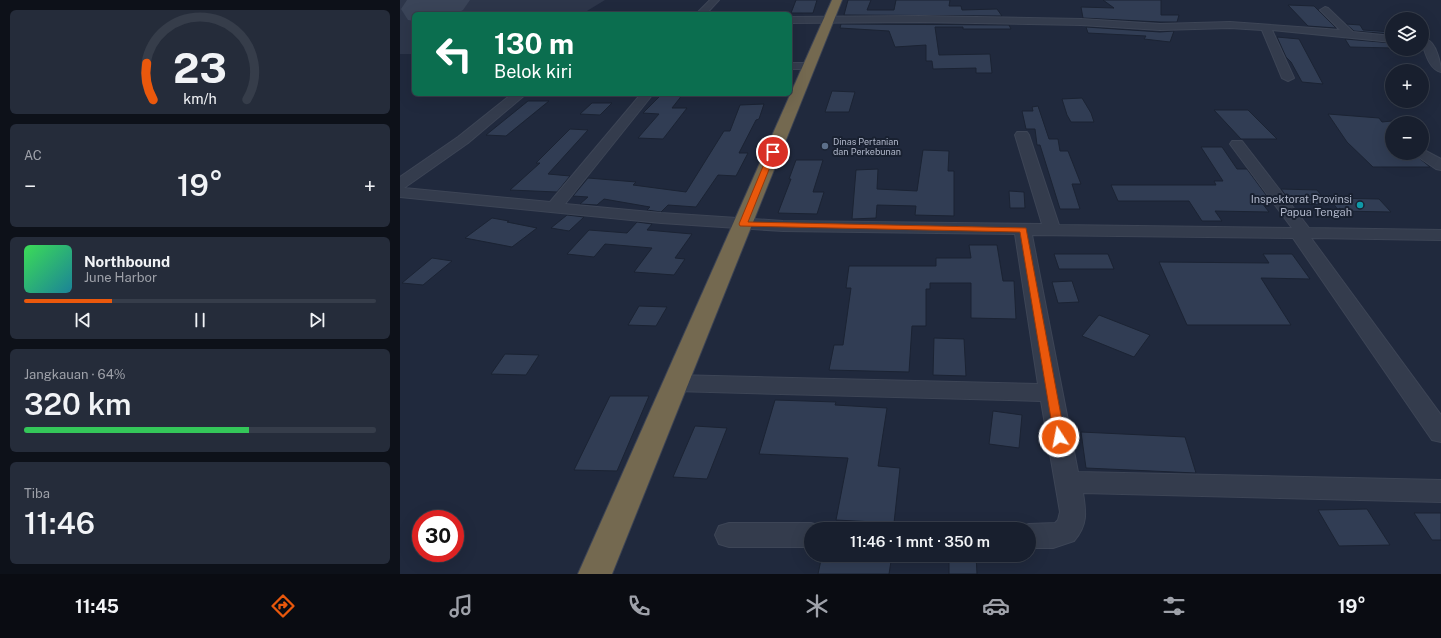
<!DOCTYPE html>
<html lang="id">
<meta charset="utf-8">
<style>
body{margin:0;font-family:"Public Sans",sans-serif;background:#252c3a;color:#f1f3f6;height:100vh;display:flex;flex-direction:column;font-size:15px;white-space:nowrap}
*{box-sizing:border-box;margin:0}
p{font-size:13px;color:#9fa2aa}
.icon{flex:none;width:22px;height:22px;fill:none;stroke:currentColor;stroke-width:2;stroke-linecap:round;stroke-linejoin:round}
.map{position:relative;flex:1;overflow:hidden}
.panel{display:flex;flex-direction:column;gap:10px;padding:10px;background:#0d1119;width:400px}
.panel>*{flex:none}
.hud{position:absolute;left:12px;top:12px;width:380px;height:84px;border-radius:6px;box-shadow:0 4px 16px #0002,0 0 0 1px #363d4a;background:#0b6e4f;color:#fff;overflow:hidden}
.buttons{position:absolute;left:985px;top:12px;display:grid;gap:8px}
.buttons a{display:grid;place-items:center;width:44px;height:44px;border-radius:50%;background:#181f2e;box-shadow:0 4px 16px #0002,0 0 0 1px #363d4a;font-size:20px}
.speed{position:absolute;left:12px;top:510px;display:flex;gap:8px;font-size:20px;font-weight:700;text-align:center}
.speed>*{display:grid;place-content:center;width:52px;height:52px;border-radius:50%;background:#181f2e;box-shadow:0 4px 16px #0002,0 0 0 1px #363d4a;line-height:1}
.speed .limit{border:6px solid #d22;background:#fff;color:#111}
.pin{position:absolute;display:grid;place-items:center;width:34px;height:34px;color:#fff;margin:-17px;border:2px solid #fff;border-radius:50%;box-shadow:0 1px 4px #0007}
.me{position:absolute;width:44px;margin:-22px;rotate:349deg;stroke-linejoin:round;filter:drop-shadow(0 0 3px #0008)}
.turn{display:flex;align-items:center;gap:14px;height:84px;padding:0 16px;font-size:18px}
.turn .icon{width:52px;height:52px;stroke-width:2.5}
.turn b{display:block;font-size:28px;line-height:34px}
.big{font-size:30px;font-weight:600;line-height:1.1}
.panel .widget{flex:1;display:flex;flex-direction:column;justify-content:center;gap:6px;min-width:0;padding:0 14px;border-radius:6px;background:#252c3a}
.panel .dial{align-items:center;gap:0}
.dial svg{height:104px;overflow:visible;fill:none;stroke:#363d4a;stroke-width:7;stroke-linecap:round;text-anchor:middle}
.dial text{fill:#f1f3f6;stroke:none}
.song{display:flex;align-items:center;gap:12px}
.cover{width:48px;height:48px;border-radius:6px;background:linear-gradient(135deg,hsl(130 70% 55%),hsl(190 70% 35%))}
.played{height:4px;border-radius:2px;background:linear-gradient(90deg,#ea580c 25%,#363d4a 25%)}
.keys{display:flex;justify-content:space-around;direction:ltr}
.heat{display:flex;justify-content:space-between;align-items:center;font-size:22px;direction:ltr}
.charge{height:6px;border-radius:3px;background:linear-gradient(90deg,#34c759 64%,#363d4a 0)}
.trip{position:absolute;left:404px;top:522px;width:232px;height:40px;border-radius:20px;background:#181f2e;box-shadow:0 4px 16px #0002,0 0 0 1px #363d4a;font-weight:600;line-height:40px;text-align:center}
.menu{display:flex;height:64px;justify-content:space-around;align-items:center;background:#0a0c12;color:#9fa2aa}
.menu .icon{width:28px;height:28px}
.menu .selected{color:#ea580c}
.menu b{font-size:18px;color:#f1f3f6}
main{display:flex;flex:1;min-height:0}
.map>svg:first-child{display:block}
.airport{fill:#2d364a}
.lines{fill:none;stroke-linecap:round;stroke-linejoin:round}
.runway{fill:#3a4458;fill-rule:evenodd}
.building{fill:#313d54;stroke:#1b2333}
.street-casing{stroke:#3d4556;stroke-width:2}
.highway-casing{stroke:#3c4354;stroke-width:2}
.street{fill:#343c4d;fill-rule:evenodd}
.highway{fill:#746950;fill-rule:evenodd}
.route{fill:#ea580c;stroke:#983908}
.service-dot{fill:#5c6f8a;stroke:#192131;stroke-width:1.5}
.culture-dot{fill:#0f9aa8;stroke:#192131;stroke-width:1.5}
.labels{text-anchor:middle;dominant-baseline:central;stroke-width:4;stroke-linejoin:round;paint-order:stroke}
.far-poi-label{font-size:9px;fill:#afb6c9;stroke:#192131;text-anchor:start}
.poi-label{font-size:11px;fill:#afb6c9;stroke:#192131;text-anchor:end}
</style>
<main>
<section class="panel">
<div class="widget dial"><svg viewBox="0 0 100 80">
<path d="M14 69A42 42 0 1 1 86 69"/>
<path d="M14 69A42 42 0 0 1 9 41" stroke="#ea580c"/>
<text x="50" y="56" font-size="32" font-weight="700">23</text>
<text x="50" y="72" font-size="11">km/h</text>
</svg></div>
<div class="widget"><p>AC</p>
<div class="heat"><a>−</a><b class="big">19°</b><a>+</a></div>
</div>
<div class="widget">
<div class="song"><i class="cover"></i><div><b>Northbound</b><p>June Harbor</p></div></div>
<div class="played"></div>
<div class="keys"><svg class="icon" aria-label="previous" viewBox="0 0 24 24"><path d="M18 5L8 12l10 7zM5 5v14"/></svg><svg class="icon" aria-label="pause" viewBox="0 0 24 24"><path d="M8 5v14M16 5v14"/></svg><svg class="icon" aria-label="next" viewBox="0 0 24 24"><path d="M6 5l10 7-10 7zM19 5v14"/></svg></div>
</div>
<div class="widget"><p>Jangkauan · 64%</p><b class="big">320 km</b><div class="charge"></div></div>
<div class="widget"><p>Tiba</p><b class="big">11:46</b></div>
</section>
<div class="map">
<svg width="1041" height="574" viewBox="0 0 1041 574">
<rect width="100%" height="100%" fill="#20293d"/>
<polygon class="airport" points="0,0 205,0 182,14 14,14 14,54 0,54"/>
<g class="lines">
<polygon class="runway" points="7,0 70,0 63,10 56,14 14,14 14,21 8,20 1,9"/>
</g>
<g class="building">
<polygon points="396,0 417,0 413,13 391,13"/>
<polygon points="448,0 471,0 467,10 494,10 496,0 550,0 549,6 561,6 562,10 597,9 602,16 444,15"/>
<polygon points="703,0 761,0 761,15 779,15 777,22 760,22 683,18 681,7 714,8"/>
<polygon points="888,5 914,6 936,28 908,26"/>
<polygon points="441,24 609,25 611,29 563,29 563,27 535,27 539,55 590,54 592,73 576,73 576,68 533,69 532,61 526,61 526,45 495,47 489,31 440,28"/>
<polygon points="946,24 960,25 963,30 992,32 992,34 954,31"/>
<polygon points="686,27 760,32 774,31 770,42 744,39 746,36 688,33"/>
<polygon points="877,37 899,39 923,84 902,82 891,62 886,57"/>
<polygon points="945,39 992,43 992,48 950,47"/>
<polygon points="432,91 455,92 449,112 425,112"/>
<polygon points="262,94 283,94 272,108 287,108 263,139 238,138 259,114 243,113"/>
<polygon points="682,98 691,113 694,122 671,122 667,115 662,99"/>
<polygon points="128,101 149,101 106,136 86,135"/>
<polygon points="192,103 212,103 200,115 180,114"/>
<polygon points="364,104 359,119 356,120 339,153 348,153 336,176 318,175 296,207 268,205 261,212 247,210 250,207 204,199 197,205 180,204 188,197 173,196 188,178 236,182 233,185 286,192 324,131 330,131 340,105"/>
<polygon points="638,106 649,139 658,139 660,151 668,151 681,184 672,184 680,209 660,209 640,145 637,145 635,129 626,129 622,111 633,111 632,107"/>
<polygon points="814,110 848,110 877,139 841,139"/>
<polygon points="928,114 979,118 982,122 992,121 992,134 990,134 992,136 992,153 1013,153 1030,167 973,167 947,142"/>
<polygon points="170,129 188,130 148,174 170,176 157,192 110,190 140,163 136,163"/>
<polygon points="801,147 822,147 837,169 847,169 872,203 862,203 869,212 815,211 822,221 802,221 789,201 718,201 711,185 816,185 814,181 823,181"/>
<polygon points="523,150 549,151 548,171 554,171 554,216 515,215 516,206 477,205 476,218 452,219 456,170 478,169 477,189 517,191"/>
<polygon points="396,160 423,160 413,192 424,192 417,214 378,213 391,179 389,179"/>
<polygon points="881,189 917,190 929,205 892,204"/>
<polygon points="609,191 624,192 625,208 610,208"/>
<polygon points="929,198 979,199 991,212 939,211"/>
<polygon points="167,215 184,217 169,231 151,228"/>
<polygon points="92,218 109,221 107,222 137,228 112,247 65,238"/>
<polygon points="237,222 252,224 247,230 292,234 275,258 285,259 274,275 234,272 252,248 205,244 194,257 167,254 189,230 227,233"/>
<polygon points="569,245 597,245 603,281 614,281 616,319 571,318 571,283 530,283 530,289 526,289 526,326 512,326 509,372 429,370 434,345 443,345 451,288 446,288 449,266 536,266 536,258 571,258"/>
<polygon points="654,254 708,254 714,269 659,269"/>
<polygon points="863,254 892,254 910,279 861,278 891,325 787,325 759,262 869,263"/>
<polygon points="32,258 52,261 23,285 2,283"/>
<polygon points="672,281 679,302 658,303 652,282"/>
<polygon points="239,306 267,307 256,326 228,325"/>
<polygon points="699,315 750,335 734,357 682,336"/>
<polygon points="534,338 564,339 566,376 533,375"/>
<polygon points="105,354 139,355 126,375 91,374"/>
<polygon points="210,396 249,396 217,471 174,470"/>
<polygon points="375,400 436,402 435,405 487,408 478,466 500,468 494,523 436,520 448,458 359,454"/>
<polygon points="593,411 622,415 619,448 589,444"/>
<polygon points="295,426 327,428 307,479 273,477"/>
<polygon points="681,432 785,437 796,473 686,468"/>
<polygon points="967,509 990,545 939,546 918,510"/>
<polygon points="1014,513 1041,513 1041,540 1032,540"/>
<polygon points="422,555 492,555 489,574 418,574"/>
<polygon points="549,555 576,555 577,574 549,574"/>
</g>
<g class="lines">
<defs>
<g id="street">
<polygon points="310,0 319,0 306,14 296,14"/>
<polygon points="925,7 928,8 953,32 992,36 992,42 872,30 894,78 888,81 882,78 862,30 830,28 760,30 681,25 519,22 390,23 390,17 519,16 681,19 760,24 830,22 940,30 920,10"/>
<path d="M1027,40C1036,42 1041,64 1041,72C1029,69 1026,54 1022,44L1023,41Z"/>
<polygon points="390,63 409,63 415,66 409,69 390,69"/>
<path d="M112,94H126L68,143L4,188L150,202L241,94H253L165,204L261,213L383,221L642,224L615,135L617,132H627L629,135L659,225L892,228L830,144L832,141H842L909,228L1041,230V240L911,238L1041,415V442L1032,440L893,238L632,235L678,472L1041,480V502L683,493C686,512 688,525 674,541L653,548H629V529H618L619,527L629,524L655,523L658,520L660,512L641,401L275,391L267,389L264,383L267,377L275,375L638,384L615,234L383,231L261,223L0,197V177L58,137Z"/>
<polygon points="1022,149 1041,159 1041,170 1036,169 1017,156 1015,153 1022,153"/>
<polygon points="329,523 411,523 421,526 422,529 411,529 411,547 329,547 319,544 315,535 319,526"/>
</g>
<polygon id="highway" points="432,0 442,0 212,574 178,574"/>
</defs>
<use href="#street" class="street-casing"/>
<use href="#highway" class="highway-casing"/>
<use href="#street" class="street"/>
<use href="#highway" class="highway"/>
</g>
<polygon class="route" points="373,150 376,152 348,222 626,228 665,437 664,441 655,441 654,437 620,232 340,226 339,224 369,152"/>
<circle class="service-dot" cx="425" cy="146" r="4"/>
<circle class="culture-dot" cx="960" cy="205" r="4"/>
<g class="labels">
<g class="far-poi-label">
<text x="433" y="141">Dinas Pertanian<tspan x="433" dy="10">dan Perkebunan</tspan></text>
</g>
<g class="poi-label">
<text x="952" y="199">Inspektorat Provinsi<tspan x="952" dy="13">Papua Tengah</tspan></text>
</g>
</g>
</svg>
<div class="buttons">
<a><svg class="icon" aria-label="layers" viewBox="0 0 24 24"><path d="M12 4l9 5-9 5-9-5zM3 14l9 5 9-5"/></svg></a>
<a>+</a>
<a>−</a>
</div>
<div class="speed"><div class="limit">30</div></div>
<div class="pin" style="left:373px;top:152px;background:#d93025"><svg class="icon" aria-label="arrive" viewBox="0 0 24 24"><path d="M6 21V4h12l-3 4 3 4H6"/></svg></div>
<svg class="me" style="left:659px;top:437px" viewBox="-20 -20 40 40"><circle r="17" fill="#ea580c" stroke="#fff" stroke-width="3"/><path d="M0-11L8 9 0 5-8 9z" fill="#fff"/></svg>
<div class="trip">11:46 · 1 mnt · 350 m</div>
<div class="hud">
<div class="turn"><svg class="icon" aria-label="left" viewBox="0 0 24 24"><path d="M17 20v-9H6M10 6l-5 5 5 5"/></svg><div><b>130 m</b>Belok kiri</div></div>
</div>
</div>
</main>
<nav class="menu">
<b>11:45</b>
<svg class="icon selected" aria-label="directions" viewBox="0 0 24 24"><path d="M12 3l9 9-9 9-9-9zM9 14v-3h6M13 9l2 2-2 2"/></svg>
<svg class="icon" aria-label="music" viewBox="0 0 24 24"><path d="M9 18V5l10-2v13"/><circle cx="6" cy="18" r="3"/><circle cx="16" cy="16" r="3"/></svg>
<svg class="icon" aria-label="phone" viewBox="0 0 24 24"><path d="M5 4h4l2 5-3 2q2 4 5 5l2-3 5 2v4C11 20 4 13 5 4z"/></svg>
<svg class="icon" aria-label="climate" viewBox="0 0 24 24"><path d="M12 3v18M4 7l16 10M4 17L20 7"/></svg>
<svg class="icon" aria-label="car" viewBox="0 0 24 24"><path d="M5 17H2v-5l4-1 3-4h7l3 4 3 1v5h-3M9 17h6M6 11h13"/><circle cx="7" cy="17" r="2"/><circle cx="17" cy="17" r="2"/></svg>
<svg class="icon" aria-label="filters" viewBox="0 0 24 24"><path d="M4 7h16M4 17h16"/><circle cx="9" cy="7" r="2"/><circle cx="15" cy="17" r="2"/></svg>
<b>19°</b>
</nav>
